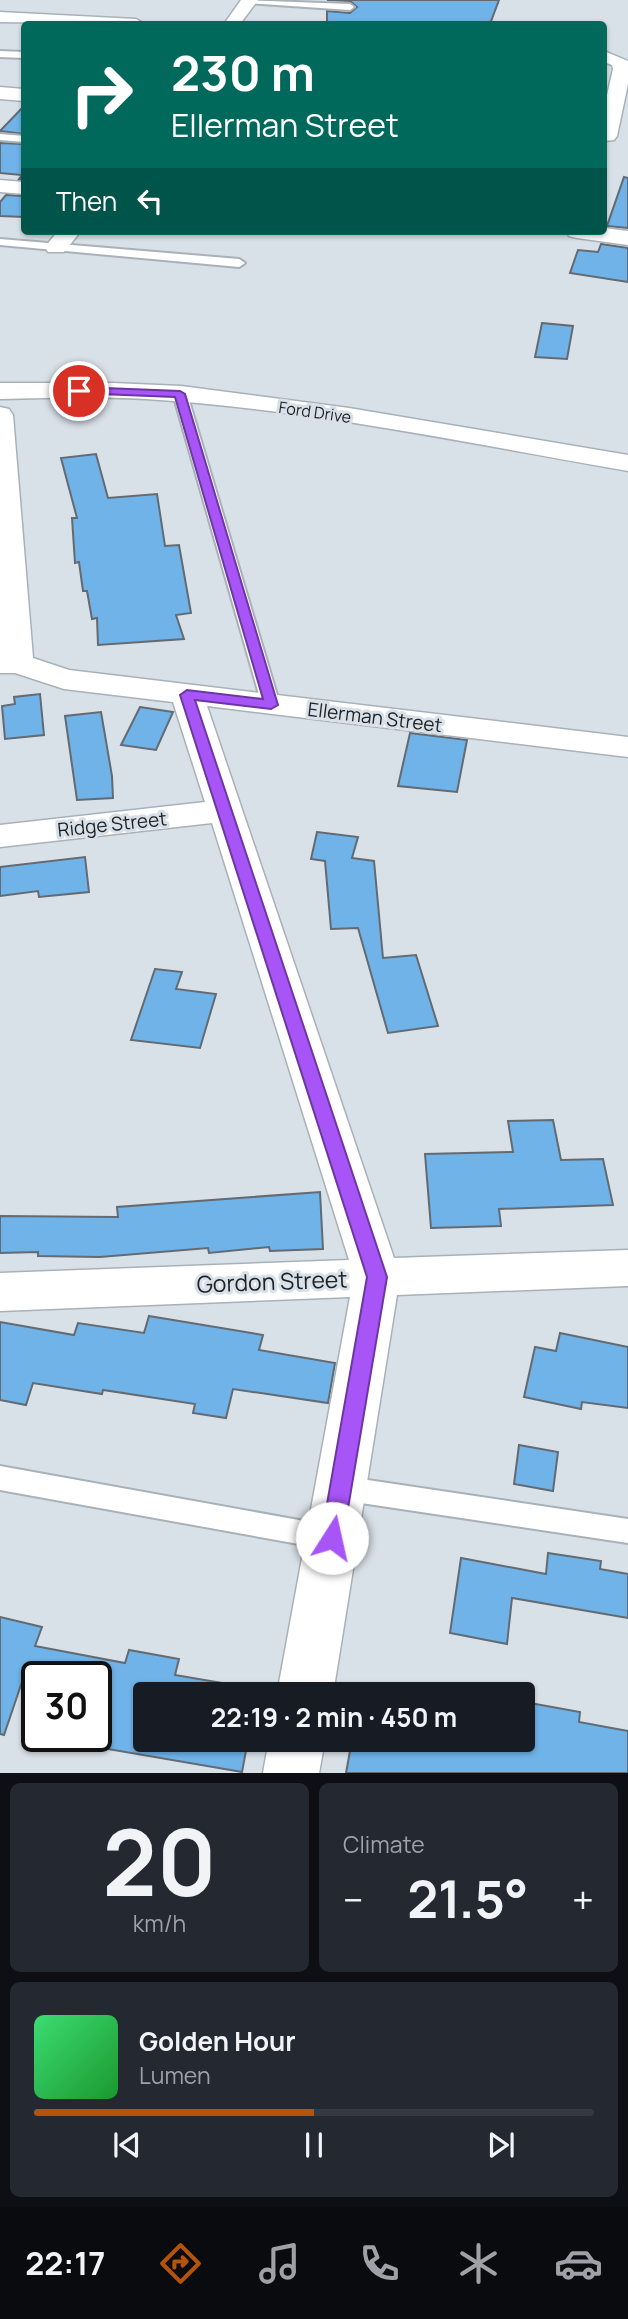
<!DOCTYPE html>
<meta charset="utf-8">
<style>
body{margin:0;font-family:Manrope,sans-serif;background:#242831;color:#f1f3f6;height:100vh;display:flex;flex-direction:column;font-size:26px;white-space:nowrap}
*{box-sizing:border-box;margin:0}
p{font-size:23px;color:#9ea1a6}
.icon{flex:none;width:38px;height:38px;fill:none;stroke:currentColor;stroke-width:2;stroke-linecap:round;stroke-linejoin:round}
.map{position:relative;height:1773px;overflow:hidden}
.details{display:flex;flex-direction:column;gap:10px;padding:10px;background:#0d0f14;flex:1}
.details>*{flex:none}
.banner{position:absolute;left:21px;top:21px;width:586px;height:214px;border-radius:7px;box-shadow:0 2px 5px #0004;background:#00695c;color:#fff;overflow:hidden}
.speed{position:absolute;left:21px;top:1661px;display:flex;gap:14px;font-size:35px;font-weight:700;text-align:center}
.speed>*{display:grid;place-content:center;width:91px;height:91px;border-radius:50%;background:#171b24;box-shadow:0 2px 5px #0004;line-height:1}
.speed .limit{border:4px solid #111;border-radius:10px;background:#fff;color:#111}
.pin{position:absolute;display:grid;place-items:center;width:60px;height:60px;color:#fff;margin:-30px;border:4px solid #fff;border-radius:50%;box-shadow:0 2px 7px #0007}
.me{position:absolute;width:77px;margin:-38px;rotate:10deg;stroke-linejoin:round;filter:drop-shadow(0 0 5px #0008)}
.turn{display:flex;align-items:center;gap:24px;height:147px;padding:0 35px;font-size:32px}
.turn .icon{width:91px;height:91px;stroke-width:2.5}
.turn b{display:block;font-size:49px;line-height:60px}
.then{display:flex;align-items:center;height:66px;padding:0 35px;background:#0003;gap:14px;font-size:26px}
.big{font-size:52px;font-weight:700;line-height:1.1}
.details .tile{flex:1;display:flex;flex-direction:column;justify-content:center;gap:10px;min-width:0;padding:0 24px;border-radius:10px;background:#242831}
.details .dial{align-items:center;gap:0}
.dial b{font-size:91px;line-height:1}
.song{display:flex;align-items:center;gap:21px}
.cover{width:84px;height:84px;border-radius:10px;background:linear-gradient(135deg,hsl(140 70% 55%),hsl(130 70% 35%))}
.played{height:7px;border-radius:4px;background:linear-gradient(90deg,#b45309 50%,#363941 50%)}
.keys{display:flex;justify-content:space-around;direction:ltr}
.heat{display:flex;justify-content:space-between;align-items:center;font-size:38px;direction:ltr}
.details .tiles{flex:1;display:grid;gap:10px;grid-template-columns:1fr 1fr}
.tile:last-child{grid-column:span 2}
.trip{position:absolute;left:133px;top:1682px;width:402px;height:70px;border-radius:7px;background:#171b24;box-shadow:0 2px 5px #0004;font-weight:700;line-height:70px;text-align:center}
.tabs{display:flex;height:112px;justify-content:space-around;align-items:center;background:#090b0e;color:#9ea1a6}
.tabs .icon{width:49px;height:49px}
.tabs .on{color:#b45309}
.tabs b{font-size:32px;color:#f1f3f6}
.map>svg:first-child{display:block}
.building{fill:#6fb3e9;stroke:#636a71;stroke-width:2}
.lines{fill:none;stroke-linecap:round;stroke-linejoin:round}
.lane-casing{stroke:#a9b1b8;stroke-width:4}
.street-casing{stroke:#a9b1b8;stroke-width:3}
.lane{fill:#fff;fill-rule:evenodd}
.street{fill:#fff;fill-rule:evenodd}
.route{fill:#a855f7;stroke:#6d37a1;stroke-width:2}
.labels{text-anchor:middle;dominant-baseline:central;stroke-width:6;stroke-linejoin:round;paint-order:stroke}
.far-street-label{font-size:16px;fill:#1e2124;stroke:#d9e1e8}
.street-label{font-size:19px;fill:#1e2124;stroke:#d9e1e8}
.near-street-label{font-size:23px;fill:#1e2124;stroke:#d9e1e8}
</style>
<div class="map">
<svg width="628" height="1773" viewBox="0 0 628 1773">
<rect width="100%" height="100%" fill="#d9e1e8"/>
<g class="building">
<polygon points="327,0 499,0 490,24 327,24 327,11 350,13 357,7 350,1"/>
<polygon points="24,106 24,134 0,131"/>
<polygon points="0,143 24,144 24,180 19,179 22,175 0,173"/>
<polygon points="624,177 628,178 628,228 607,226"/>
<polygon points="6,195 24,196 24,217 0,216 0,202"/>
<polygon points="601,244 628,248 628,282 570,273 578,250 598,252"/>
<polygon points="542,323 573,326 567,359 535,357"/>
<polygon points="96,454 108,498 157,494 165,546 179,545 191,613 176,615 184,639 98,645 97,618 92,619 87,591 83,591 79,562 75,563 72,518 77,518 61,458"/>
<polygon points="40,694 44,735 5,739 2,706 15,704 14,697"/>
<polygon points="140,707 173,712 156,750 121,745"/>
<polygon points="101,712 112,776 113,798 77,800 65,716"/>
<polygon points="410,733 467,740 457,792 398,786"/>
<polygon points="317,832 358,837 352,858 374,861 383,958 416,955 438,1026 388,1033 358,928 331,929 325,861 311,859"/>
<polygon points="85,857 89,892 39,897 38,891 0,896 0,867"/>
<polygon points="155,969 182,972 176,989 216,994 200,1048 131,1040"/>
<polygon points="553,1120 561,1160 603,1159 613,1205 499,1209 501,1226 431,1228 425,1154 513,1152 508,1121"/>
<polygon points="320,1192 323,1249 270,1251 269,1247 209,1253 208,1248 100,1257 38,1256 38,1252 0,1253 0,1216 118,1217 117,1207"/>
<polygon points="149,1316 263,1335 259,1350 335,1363 328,1403 233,1389 226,1418 193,1413 195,1404 103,1390 102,1394 33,1383 26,1405 0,1400 0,1322 74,1335 78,1323 144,1333"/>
<polygon points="560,1333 628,1347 628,1408 582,1402 581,1409 524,1397 535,1347 556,1351"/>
<polygon points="519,1445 558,1452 553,1491 514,1484"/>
<polygon points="548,1553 601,1561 600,1569 628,1574 628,1618 512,1598 507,1644 450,1633 461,1558 546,1574"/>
<polygon points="0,1617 42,1627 35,1646 125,1663 129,1650 179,1659 175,1675 258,1689 257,1694 145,1694 145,1740 248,1740 242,1772 96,1747 96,1676 24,1676 4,1735 0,1734"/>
<polygon points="530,1703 580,1712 579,1722 628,1731 628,1773 346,1773 352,1740 526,1740"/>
</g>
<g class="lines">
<defs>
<g id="lane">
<polygon points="241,0 350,4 354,7 350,10 245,3"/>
<polygon points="0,51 24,52 24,58 0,57"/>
<polygon points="0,134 24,136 24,142 0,140"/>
<polygon points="0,239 239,259 245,263 239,267 0,245"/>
<polygon points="180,390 187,394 280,705 277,709 265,709 262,705 173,394"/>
<polygon points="0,1466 332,1526 342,1529 345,1538 342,1547 332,1550 0,1490"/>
<polygon points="341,1476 628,1519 628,1543 341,1500 332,1496 328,1488 332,1480"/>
</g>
<g id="street">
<polygon points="241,0 258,0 240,24 224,24"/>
<polygon points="0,12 136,19 145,24 0,22"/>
<polygon points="604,51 628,61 628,84 617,136 614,140 604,141 604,108 613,69 612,65 604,62"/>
<polygon points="0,87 24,89 24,101 0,99"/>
<polygon points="0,180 24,182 24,194 0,192"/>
<polygon points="604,228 628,231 628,245 577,238 569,236 566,231 604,231"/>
<polygon points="58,231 81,231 64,252 48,252 45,247"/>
<path d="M0,383H113L181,386L349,408L628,455V471C473,444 317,411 160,400C107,396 53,398 0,399Z"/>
<polygon points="0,407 9,409 13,415 33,658 69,670 628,737 628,757 207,706 394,1258 628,1250 628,1286 397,1295 333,1694 277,1694 350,1297 0,1311 0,1273 349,1260 212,823 0,847 0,825 205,802 173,702 64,689 15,673 0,673"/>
<polygon points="269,1740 325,1740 319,1773 263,1773"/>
</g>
</defs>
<use href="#lane" class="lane-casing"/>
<use href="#street" class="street-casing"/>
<use href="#lane" class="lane"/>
<use href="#street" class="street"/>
</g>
<polygon class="route" points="79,387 180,391 185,394 278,705 271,709 195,700 387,1277 343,1538 340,1545 332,1548 324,1545 321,1538 367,1277 180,695 187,690 263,699 175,397 75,393 75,388"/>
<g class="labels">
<g class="far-street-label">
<text transform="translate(315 412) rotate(8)">Ford Drive</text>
</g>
<g class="street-label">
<text transform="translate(375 717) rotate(7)">Ellerman Street</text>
<text transform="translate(112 824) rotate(-6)">Ridge Street</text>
</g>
<g class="near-street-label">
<text transform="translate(272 1281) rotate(-2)">Gordon Street</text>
</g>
</g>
</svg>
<div class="speed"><div class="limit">30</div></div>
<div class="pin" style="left:79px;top:391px;background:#d93025"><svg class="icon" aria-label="arrive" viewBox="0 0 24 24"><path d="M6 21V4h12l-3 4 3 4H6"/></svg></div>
<svg class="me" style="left:332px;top:1538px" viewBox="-20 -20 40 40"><circle r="19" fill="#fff"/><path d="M0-13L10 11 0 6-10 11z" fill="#a855f7"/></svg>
<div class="trip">22:19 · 2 min · 450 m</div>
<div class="banner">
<div class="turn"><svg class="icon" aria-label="right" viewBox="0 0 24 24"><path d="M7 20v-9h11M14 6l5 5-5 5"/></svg><div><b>230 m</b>Ellerman Street</div></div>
<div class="then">Then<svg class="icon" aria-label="left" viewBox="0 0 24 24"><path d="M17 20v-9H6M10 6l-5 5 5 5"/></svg></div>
</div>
</div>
<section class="details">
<div class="tiles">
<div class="tile dial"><b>20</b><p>km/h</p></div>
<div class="tile"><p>Climate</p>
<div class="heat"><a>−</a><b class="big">21.5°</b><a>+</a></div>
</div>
<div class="tile">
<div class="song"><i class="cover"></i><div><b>Golden Hour</b><p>Lumen</p></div></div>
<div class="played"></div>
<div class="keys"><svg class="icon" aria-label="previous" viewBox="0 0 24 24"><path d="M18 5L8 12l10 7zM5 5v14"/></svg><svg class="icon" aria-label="pause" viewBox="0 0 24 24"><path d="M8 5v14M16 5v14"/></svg><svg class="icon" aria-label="next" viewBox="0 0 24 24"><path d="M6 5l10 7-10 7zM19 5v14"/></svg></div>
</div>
</div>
</section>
<nav class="tabs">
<b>22:17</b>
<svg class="icon on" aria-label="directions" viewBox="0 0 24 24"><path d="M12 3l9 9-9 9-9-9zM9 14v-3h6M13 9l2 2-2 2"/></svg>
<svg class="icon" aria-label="music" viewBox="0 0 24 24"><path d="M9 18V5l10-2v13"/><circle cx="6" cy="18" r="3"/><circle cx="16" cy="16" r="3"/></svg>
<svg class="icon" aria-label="phone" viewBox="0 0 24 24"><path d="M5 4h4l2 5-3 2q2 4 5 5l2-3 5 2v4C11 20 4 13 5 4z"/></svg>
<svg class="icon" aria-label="climate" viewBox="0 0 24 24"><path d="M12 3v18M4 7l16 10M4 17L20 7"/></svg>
<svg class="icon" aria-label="car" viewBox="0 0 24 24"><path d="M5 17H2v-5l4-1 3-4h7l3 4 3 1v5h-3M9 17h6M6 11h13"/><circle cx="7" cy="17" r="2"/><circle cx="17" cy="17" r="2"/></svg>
</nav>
